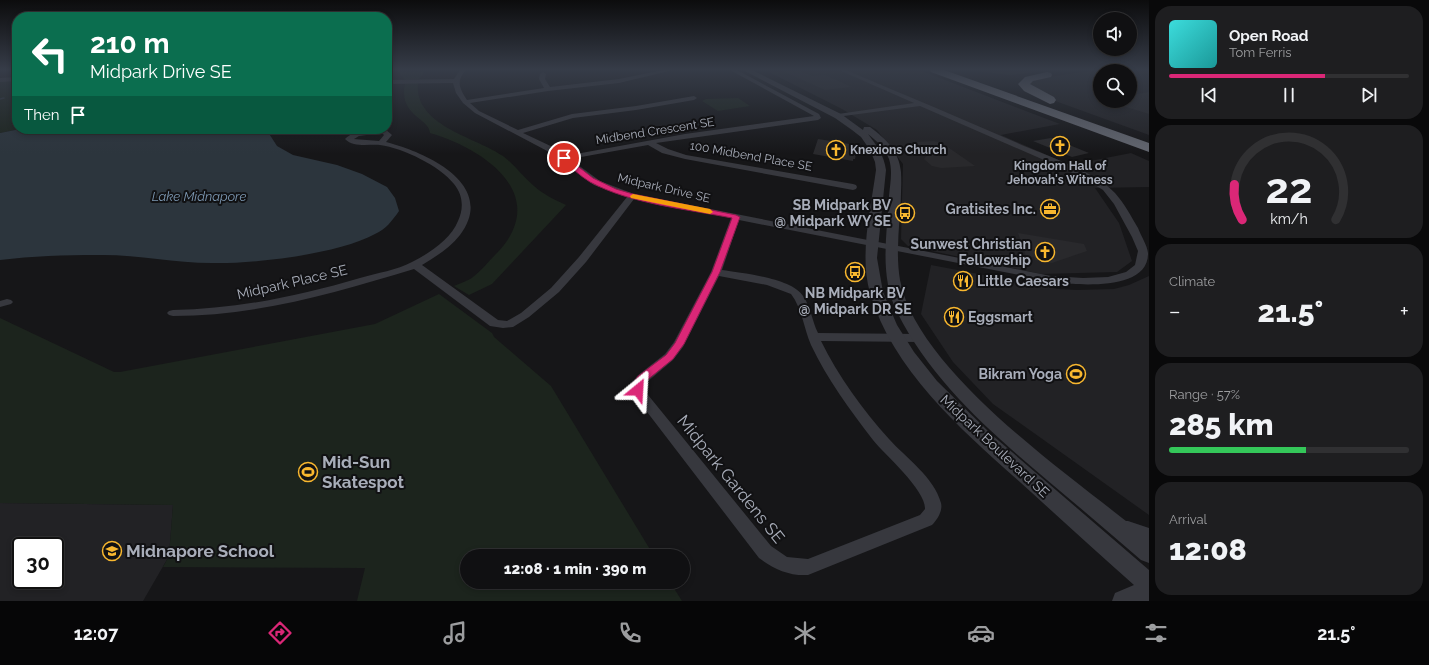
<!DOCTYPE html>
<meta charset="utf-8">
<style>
body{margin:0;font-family:Raleway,sans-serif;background:#1e1e20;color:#f1f3f6;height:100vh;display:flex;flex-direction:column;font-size:15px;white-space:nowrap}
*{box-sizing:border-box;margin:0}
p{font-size:13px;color:#9c9d9f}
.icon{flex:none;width:22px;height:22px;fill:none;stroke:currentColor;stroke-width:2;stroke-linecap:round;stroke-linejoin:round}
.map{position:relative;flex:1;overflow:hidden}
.side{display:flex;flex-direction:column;gap:6px;padding:6px;background:#09090a;width:280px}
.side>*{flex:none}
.guide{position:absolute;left:12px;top:12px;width:380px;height:122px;border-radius:16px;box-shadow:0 2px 6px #0003,0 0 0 1px #303032;background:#0b6e4f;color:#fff;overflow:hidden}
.fabs{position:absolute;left:1093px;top:12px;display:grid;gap:8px}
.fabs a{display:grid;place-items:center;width:44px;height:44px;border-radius:50%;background:#101012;box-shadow:0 2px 6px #0003,0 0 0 1px #303032;font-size:20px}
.speed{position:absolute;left:12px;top:537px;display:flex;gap:8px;font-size:20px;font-weight:700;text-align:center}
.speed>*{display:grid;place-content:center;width:52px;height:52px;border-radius:50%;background:#101012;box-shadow:0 2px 6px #0003,0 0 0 1px #303032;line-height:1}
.speed .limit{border:2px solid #111;border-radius:6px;background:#fff;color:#111}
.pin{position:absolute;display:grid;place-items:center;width:34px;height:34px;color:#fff;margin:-17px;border:2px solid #fff;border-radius:50%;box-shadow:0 1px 4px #0007}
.me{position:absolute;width:44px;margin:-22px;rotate:27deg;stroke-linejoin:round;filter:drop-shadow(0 0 3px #0008)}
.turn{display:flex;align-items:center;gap:14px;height:84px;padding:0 12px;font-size:18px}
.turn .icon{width:52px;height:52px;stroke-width:2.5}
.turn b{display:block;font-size:28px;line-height:34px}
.then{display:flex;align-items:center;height:38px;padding:0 12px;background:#0003;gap:8px;font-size:15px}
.big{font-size:30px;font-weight:800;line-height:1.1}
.side .widget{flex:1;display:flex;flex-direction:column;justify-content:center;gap:6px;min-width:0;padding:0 14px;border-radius:16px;background:#1e1e20}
.side .dial{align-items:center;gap:0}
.dial svg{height:104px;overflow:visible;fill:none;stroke:#303032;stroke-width:7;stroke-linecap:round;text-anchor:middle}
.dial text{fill:#f1f3f6;stroke:none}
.song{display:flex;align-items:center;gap:12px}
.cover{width:48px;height:48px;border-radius:6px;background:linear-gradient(135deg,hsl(180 70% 55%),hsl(180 70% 35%))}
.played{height:4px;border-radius:2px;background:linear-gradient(90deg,#db2777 65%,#303032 65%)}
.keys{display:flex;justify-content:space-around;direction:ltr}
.heat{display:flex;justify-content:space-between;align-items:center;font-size:22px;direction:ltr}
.charge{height:6px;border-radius:3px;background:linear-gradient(90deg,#34c759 57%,#303032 0)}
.trip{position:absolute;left:460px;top:549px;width:230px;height:40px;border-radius:20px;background:#101012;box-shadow:0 2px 6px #0003,0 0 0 1px #303032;font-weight:800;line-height:40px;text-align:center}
.dock{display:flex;height:64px;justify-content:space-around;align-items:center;background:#060607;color:#9c9d9f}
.dock .icon{width:28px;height:28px}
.dock .current{color:#db2777}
.dock b{font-size:18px;color:#f1f3f6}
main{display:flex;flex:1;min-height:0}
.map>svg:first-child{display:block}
.built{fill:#222225;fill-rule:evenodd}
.green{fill:#1c241d}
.water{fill:#2c353d}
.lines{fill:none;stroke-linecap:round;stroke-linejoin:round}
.stream{stroke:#2c353d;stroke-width:1.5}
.building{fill:#29292c}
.minor{fill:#37383e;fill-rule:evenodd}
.tertiary{fill:#37383e;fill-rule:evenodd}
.motorway{fill:#63666f;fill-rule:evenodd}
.route{fill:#db2777;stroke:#8e194d}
.slow{fill:#f59e0b}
.labels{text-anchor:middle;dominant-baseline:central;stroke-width:4;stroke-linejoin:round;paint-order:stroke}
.far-street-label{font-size:12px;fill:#a8adb9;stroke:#111113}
.far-poi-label{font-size:12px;font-weight:bold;fill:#a8adb9;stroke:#111113;text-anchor:start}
.far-water-label{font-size:13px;font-style:italic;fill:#7e9ab5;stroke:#111113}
.poi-label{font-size:14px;font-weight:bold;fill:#a8adb9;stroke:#111113;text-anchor:end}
.street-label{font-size:14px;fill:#a8adb9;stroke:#111113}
.near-poi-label{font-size:17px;font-weight:bold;fill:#a8adb9;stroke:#111113;text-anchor:start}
.near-street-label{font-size:17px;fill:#a8adb9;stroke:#111113}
</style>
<main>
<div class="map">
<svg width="1149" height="601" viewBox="0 0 1149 601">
<rect width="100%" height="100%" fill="#161618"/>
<g class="built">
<polygon points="765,70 919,70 1060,124 1001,135 1070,165 1131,153 1149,161 1149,187 1095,188 1119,223 1132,261 1117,272 1041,274 908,246 901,239 903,164 877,130 842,109"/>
<polygon points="968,70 1055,70 1010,75"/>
<path d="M1094,70H1149V135L1047,98L1029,83L1037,79ZM1100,71H1130V101H1100Z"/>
<polygon points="931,265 1058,289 1077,290 1114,289 1129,285 1149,276 1149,515 993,404 953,362 921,314"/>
<path d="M0,503L173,505L169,556L143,601H0ZM21,546H55V580H21Z"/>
</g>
<g class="green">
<polygon points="392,70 425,71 419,79 405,80 399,73"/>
<polygon points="0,81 17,81 17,129 20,129 0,133"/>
<path d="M405,83H418C414,126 476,137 503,156C515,165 523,177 534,186C543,194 555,200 566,205L492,284L469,295L454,286C460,283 468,281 473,277C481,271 488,262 495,255C553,197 486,149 430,133C429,118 398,116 405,83Z"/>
<polygon points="738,98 750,106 718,111 702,101 706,99"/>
<polygon points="439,294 492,333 494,337 551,386 654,556 467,556 467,582 670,582 682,601 357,601 365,568 163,567 169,556 173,505 0,503 0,318 114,372 120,372 375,324"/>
</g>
<path class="water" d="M20,129H266L277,146L293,155L337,165L362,174L387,187L395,198L399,211C392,221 386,229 375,234C339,254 254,264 212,263C173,263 135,254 97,255C65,255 32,256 0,260V133Z"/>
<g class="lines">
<polyline class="stream" points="0,99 4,98"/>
</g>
<g class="building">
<polygon points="780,70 798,70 812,76 825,75 852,87 825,90"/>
<polygon points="1149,92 1149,114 1113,103 1114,101 1130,101 1130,95"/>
<polygon points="1051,138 1062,142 1089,153 1072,157 1033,141"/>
<polygon points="818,139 856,145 855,148 857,149 855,159 853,159 853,161 813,154"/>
<polygon points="934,141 942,143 975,166 941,168 932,166 924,159 929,153 915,142"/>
<polygon points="1018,233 1084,244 1087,251 1052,263 1035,260 1034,257 1026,256"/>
</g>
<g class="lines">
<g class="minor">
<path d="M460,70H466C456,81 459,88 467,100L544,88L539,79L540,74L543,72L546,74L545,79L550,87L619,79L663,70H673L619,83L548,91L470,103L479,111L518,130L572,114L636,106L694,96L697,98L694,100L636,110L573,118L523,133L557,149L565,156L685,134L814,116L730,70H737L819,114L821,118L818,120L656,143L668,149L686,155L853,184L856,185L857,187L856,189L853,190L685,159L662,153L648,145L570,159L600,181L634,194L1051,276L1083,278L1108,277L1126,272L1135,265L1138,251L1132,237L1114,204L1103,190L1085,179L1060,167L920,106L836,117L835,116L838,114L914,103L839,70H846C905,95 965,120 1024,146C1050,157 1096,172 1115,193C1124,203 1131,216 1138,228C1141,236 1147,245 1148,253C1149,290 1083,285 1060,283L739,220L722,270C742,273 792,278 803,296C811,307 812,321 818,333L919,334L923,335L925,338L923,341L919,342L821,341C838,376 863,410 889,439C906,458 934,477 941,503C943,511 937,520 932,525L808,575C789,576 774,569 759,558L631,391V385L637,376L665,354L674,342L711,272L731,218L634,199L586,262L559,292L529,317L513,327L503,328L490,326L414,269C335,293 256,316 173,316L169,315L167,313L169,311L173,310C237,309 299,296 360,278C377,273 397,270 412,262C430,253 451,239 458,221C464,208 463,195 454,184C440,166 403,148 380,145C369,144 354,148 345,139C355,129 373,129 385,129L392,135L386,142C425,152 498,184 460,235C450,248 435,257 422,265L498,320L507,321L521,313L551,288L579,257L627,197L594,185L551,153L475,113L463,103L456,93L453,83L387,84V80L454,79ZM382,133L384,135L379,141L354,139L359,136ZM719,276L767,285L791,294C802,308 804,329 811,345C827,379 850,410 873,440C885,455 926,490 925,509L920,515L808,559L787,557L771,546L644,390V386L647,382L673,360L683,347Z"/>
<polygon points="17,77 17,81 0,82 0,78"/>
<polygon points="7,299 11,300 13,302 11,304 0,307 0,301"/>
</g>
<path class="tertiary" d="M743,70H752L841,114L863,130L864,127H870C886,139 899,151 901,172C903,208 894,244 900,280C916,367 1059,468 1126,521H1128L1149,528V563L1141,560C1110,533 1078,506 1047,480C989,431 931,380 897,312C879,276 887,234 889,196C890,184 893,171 889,159C885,149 877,141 868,134C877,146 884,155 886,170L877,258L883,292L897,325L914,352L937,381L992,435L1149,570V601H1112L1115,593L1134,585C1099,554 1065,523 1031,492C970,437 894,375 870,293C859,255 871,208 876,170L875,162L870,150L861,137L852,130L835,118Z"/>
<g class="motorway">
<polygon points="930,70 944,70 1149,143 1149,152 931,72"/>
<polygon points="1047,72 1051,73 1052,75 1051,77 1033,81 1030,84 1054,97 1056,100 1054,103 1050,104 1024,91 1018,84 1025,77"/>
</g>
</g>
<linearGradient id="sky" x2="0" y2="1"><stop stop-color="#0c0c0d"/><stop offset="0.45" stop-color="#363c48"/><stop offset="1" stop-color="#363c48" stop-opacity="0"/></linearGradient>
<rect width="1149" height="154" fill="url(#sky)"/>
<path class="route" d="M561,157H566L593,178L616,189L633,194L736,215L740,217L720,272L684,344L673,359L646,381L642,386L644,390L642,393H635L632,385L638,376L666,355L675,343L712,272L732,218C686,209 631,204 590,182C580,176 571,167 561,159Z"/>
<polygon class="slow" points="633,194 710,209 713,212 710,214 631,198 630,196"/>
<defs>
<symbol id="church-ring" viewBox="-11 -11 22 22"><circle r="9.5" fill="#111113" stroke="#f8b72f" stroke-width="1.5"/><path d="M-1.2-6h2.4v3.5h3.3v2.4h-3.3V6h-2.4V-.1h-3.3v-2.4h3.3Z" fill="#f8b72f"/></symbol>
<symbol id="office-ring" viewBox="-11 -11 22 22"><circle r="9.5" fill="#111113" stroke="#f8b72f" stroke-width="1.5"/><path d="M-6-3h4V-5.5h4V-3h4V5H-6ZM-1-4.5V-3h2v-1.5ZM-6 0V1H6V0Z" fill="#f8b72f"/></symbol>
<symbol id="bus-ring" viewBox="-11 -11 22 22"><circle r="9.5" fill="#111113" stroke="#f8b72f" stroke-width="1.5"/><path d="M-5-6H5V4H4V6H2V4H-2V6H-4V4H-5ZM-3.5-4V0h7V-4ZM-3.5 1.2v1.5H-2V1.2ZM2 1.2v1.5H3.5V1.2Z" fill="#f8b72f"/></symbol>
<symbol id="restaurant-ring" viewBox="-11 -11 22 22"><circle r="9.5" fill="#111113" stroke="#f8b72f" stroke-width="1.5"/><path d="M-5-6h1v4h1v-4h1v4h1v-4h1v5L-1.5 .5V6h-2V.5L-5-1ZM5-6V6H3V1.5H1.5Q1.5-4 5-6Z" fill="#f8b72f"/></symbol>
<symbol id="stadium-ring" viewBox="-11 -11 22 22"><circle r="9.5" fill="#111113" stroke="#f8b72f" stroke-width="1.5"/><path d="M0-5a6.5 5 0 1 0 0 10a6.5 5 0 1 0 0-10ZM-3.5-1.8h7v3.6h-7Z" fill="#f8b72f"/></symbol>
<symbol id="school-ring" viewBox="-11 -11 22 22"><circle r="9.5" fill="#111113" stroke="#f8b72f" stroke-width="1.5"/><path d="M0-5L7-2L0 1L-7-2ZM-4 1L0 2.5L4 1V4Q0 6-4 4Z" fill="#f8b72f"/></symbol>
</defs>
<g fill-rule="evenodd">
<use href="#church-ring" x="1049" y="135" width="22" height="22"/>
<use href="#church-ring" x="825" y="139" width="22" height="22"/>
<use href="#office-ring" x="1039" y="198" width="22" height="22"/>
<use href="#bus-ring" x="894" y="202" width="22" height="22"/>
<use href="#church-ring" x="1034" y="241" width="22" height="22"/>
<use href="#bus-ring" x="844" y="261" width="22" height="22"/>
<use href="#restaurant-ring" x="952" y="270" width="22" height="22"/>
<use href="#restaurant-ring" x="943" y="306" width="22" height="22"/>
<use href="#stadium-ring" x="1065" y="363" width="22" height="22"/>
<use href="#stadium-ring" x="297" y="461" width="22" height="22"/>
<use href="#school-ring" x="101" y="540" width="22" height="22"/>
</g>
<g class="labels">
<g class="far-street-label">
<text transform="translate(655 131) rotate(-9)">Midbend Crescent SE</text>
<text transform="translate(751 156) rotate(10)">100 Midbend Place SE</text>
<text transform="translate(664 188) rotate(13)">Midpark Drive SE</text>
</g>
<g class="far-poi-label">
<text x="850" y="150">Knexions Church</text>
<text x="1060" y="166" text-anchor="middle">Kingdom Hall of<tspan x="1060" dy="14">Jehovah's Witness</tspan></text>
</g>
<g class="far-water-label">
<text x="199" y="196">Lake Midnapore</text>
</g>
<g class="poi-label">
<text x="891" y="205">SB Midpark BV<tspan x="891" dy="16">@ Midpark WY SE</tspan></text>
<text x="1036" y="209">Gratisites Inc.</text>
<text x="1031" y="244">Sunwest Christian<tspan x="1031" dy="16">Fellowship</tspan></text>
<text x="977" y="281" text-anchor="start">Little Caesars</text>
<text x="855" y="293" text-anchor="middle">NB Midpark BV<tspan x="855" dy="16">@ Midpark DR SE</tspan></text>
<text x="968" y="317" text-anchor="start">Eggsmart</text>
<text x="1062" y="374">Bikram Yoga</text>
</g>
<g class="street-label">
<text transform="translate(292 282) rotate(-13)">Midpark Place SE</text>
<text transform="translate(995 446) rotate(43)">Midpark Boulevard SE</text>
</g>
<g class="near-poi-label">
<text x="322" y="462">Mid-Sun<tspan x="322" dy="20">Skatespot</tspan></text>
<text x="126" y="551">Midnapore School</text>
</g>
<g class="near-street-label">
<text transform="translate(731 479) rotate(51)">Midpark Gardens SE</text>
</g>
</g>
</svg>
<div class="fabs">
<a><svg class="icon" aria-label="sound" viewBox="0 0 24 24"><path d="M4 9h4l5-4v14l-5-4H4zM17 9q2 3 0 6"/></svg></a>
<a><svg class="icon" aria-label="search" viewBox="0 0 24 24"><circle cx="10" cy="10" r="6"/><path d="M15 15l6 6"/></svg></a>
</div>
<div class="speed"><div class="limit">30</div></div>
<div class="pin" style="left:564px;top:158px;background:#d93025"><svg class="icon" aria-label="arrive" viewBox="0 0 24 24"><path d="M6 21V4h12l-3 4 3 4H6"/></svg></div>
<svg class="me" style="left:638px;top:390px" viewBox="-20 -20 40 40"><path d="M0-17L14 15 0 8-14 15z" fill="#db2777" stroke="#fff" stroke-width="4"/></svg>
<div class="trip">12:08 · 1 min · 390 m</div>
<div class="guide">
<div class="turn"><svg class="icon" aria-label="left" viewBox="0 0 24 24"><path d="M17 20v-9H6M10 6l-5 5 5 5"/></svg><div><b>210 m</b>Midpark Drive SE</div></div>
<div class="then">Then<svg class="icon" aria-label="arrive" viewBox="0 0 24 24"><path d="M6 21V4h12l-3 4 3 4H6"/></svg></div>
</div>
</div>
<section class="side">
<div class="widget">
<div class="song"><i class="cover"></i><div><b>Open Road</b><p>Tom Ferris</p></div></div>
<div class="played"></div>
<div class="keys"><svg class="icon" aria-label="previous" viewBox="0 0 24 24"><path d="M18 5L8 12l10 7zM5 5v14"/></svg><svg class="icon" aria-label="pause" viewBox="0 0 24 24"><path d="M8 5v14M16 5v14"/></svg><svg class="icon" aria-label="next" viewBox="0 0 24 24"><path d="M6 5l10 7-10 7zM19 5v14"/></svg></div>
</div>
<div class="widget dial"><svg viewBox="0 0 100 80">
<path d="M14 69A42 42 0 1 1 86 69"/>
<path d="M14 69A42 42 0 0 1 8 42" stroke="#db2777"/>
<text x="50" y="56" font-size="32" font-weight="700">22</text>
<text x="50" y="72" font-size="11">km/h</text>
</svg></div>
<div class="widget"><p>Climate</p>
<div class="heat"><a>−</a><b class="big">21.5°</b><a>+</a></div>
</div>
<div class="widget"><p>Range · 57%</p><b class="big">285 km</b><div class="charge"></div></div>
<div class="widget"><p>Arrival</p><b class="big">12:08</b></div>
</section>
</main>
<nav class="dock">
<b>12:07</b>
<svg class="icon current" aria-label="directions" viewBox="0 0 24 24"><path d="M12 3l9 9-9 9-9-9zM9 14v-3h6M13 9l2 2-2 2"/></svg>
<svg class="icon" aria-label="music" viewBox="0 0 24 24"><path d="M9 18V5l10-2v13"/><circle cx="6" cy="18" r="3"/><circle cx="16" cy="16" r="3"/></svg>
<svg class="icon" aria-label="phone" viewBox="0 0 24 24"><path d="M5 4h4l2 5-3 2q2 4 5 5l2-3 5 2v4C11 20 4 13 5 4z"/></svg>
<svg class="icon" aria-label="climate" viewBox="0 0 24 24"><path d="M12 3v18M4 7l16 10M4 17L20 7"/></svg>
<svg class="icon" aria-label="car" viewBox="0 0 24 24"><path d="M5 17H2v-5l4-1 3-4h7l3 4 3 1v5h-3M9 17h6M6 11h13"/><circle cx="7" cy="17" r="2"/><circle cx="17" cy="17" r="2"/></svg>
<svg class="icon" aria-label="filters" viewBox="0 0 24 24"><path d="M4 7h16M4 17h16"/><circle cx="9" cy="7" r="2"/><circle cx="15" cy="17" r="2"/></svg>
<b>21.5°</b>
</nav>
